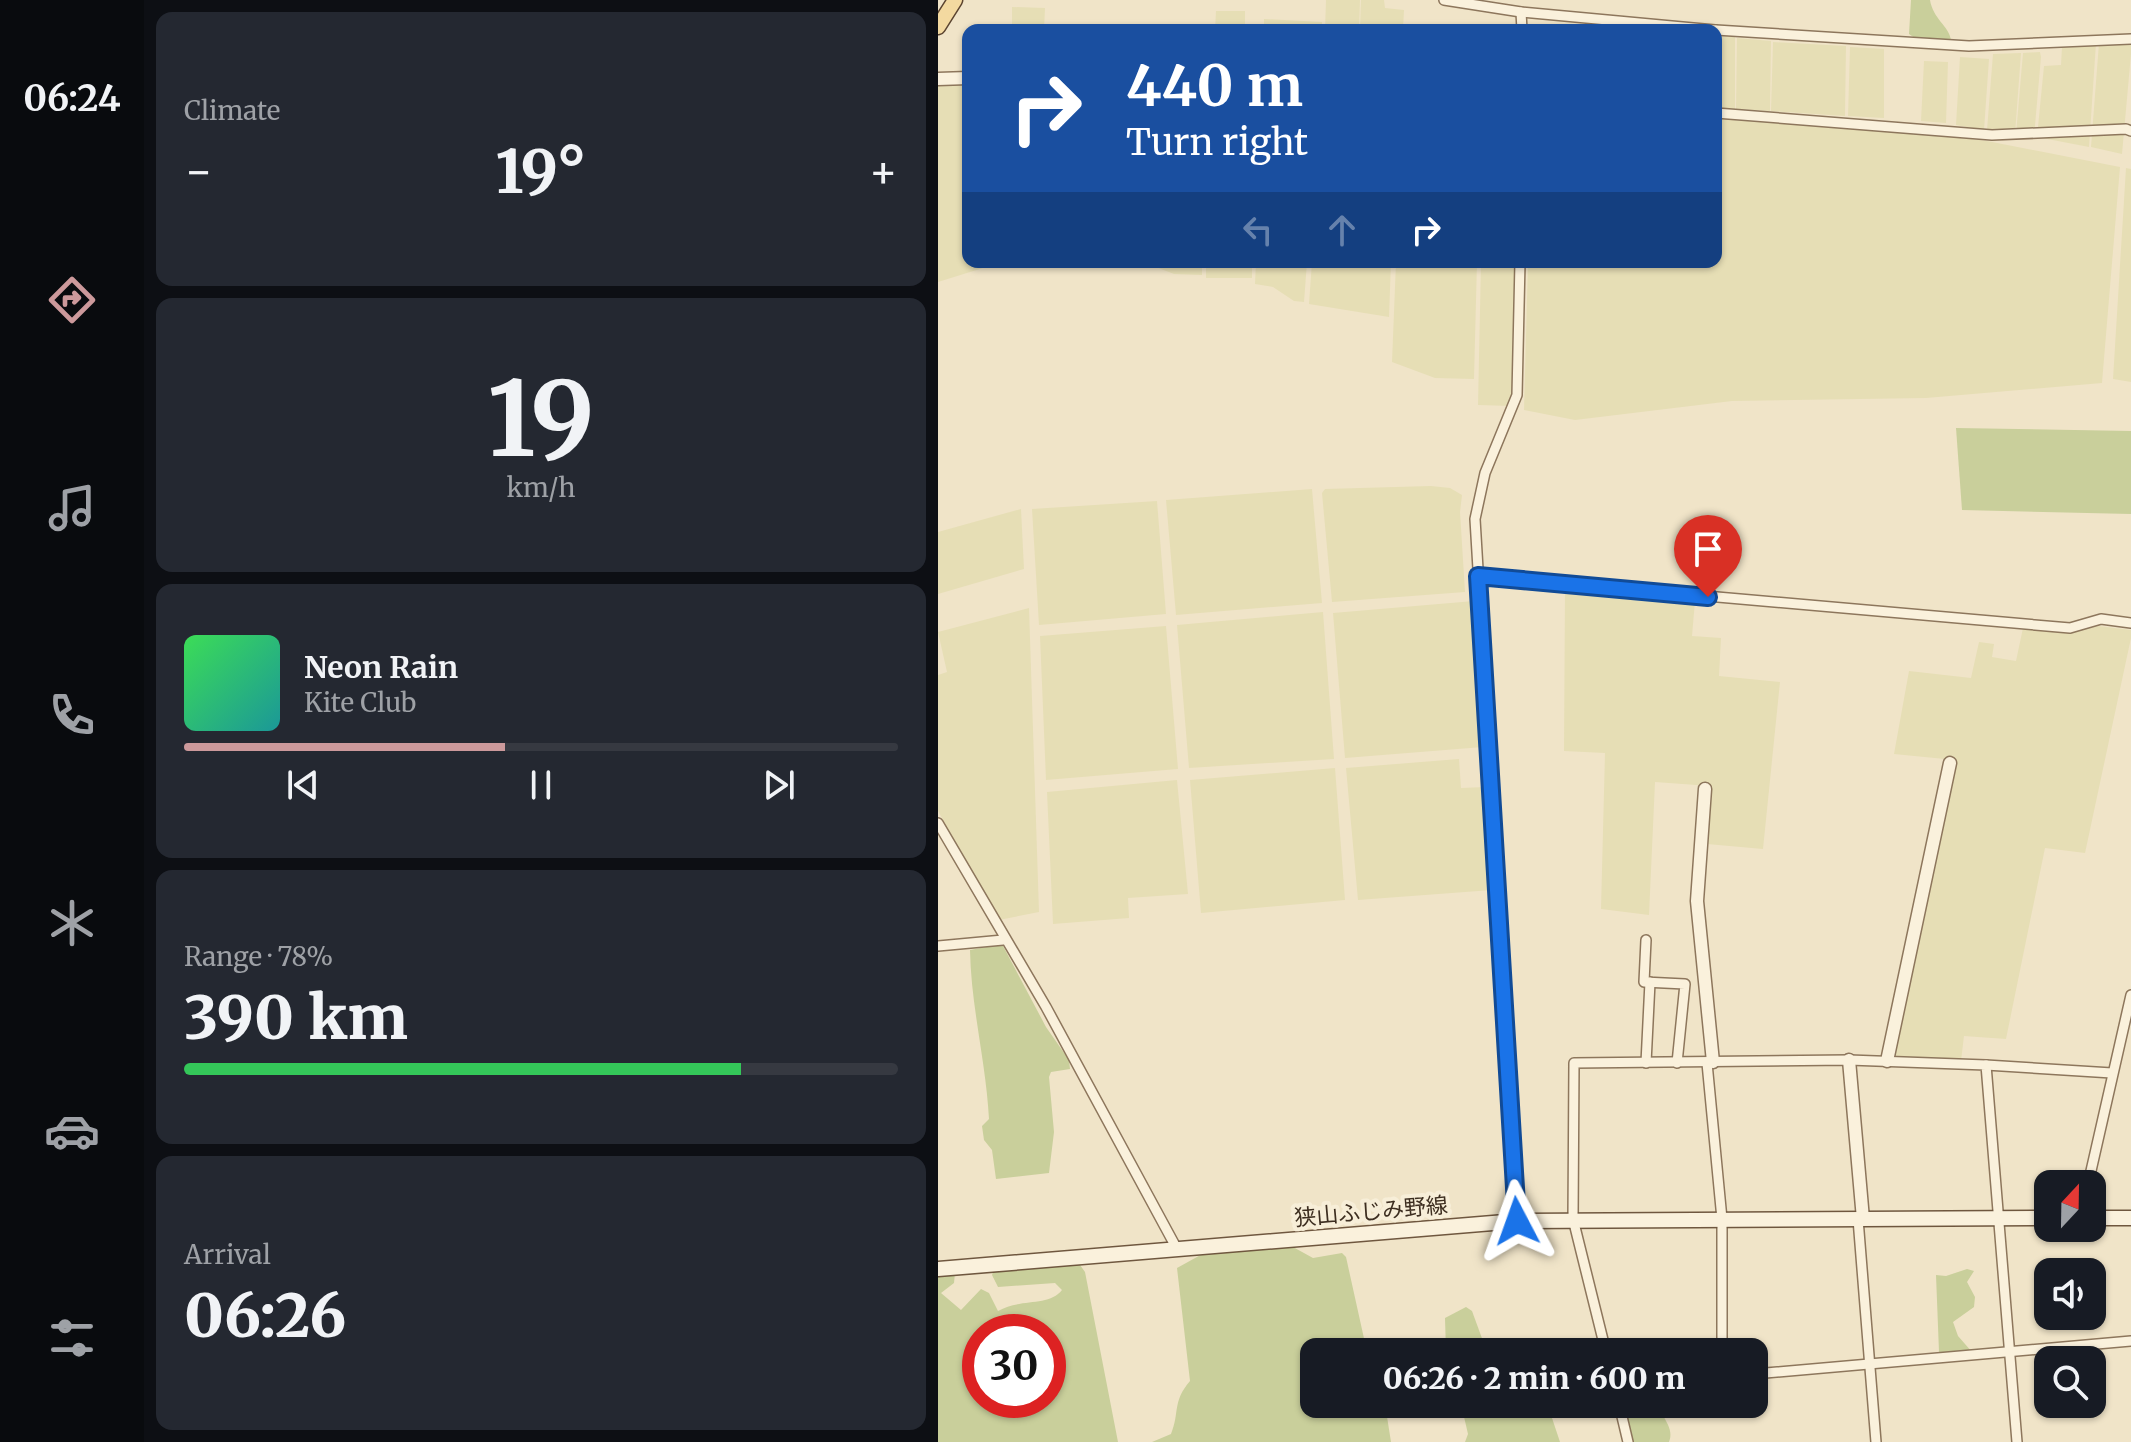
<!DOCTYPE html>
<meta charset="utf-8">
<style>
body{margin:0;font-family:Merriweather,"Noto Sans JP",serif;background:#242831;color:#f1f3f6;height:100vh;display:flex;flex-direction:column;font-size:30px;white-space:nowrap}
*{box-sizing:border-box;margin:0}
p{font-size:26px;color:#9ea1a6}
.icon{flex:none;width:44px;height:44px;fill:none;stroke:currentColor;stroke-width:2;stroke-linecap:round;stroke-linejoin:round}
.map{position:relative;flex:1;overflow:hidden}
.details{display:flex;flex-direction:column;gap:12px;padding:12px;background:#0d0f14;width:794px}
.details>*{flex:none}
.banner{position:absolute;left:24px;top:24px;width:760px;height:244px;border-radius:16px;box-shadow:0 2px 6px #0004;background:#1a4fa0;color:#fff;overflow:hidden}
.needle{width:52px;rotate:22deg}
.fabs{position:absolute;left:1096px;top:1170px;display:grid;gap:16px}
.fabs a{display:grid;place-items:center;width:72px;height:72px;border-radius:16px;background:#171b24;box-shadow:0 2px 6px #0004;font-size:40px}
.speed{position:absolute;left:24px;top:1314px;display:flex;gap:16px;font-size:40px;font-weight:700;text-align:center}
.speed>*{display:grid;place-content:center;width:104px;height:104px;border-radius:50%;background:#171b24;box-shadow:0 2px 6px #0004;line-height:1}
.speed .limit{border:12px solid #d22;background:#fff;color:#111}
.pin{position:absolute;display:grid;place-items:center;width:68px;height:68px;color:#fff;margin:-82px -34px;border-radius:50% 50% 50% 0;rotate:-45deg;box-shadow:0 0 8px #0007}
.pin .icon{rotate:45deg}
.me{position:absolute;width:88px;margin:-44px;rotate:356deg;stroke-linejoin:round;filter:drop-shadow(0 0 6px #0008)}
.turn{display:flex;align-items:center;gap:28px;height:168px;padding:0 32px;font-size:36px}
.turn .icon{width:104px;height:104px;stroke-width:2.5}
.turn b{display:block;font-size:56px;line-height:68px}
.lanes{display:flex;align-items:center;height:76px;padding:0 32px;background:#0003;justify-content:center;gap:40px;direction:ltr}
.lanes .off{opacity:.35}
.big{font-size:60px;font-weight:800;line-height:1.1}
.details .card{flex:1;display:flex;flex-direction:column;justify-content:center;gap:12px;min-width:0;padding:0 28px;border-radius:16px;background:#242831}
.details .dial{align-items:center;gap:0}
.dial b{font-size:104px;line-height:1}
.song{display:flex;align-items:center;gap:24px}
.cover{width:96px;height:96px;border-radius:12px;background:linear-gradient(135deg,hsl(130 70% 55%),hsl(180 70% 35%))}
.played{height:8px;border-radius:4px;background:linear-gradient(90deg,#cc999b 45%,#363941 45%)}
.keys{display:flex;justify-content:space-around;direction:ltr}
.heat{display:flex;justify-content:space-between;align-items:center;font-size:44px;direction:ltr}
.charge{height:12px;border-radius:6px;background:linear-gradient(90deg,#34c759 78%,#363941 0)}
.trip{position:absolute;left:362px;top:1338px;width:468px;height:80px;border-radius:16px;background:#171b24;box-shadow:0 2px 6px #0004;font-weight:800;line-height:80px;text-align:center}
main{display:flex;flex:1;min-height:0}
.dock{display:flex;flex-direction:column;width:144px;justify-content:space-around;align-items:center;background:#090b0e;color:#9ea1a6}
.dock .icon{width:56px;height:56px}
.dock .selected{color:#cc999b}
.dock b{font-size:36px;color:#f1f3f6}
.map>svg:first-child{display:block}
.farmland{fill:#e6deb5}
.green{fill:#c9cf9b;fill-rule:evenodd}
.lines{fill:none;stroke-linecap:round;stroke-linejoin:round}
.minor-casing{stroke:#8d765c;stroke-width:12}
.tertiary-casing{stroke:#8d765c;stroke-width:15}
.secondary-casing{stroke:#6f573f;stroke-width:17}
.primary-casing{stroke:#5b4430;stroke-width:17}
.minor{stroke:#faf1dc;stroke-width:9}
.tertiary{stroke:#faf1dc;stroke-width:12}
.secondary{stroke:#faf1dc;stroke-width:14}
.primary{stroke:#f3d9a0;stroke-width:14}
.route-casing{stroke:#114b97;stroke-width:20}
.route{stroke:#1a73e8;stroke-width:14}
.labels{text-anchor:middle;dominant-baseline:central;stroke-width:8;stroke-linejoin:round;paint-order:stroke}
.street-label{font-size:22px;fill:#3d2e20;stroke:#f7eed8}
</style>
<main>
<nav class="dock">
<b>06:24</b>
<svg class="icon selected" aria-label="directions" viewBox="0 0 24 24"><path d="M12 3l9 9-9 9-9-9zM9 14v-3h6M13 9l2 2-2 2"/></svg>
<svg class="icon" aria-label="music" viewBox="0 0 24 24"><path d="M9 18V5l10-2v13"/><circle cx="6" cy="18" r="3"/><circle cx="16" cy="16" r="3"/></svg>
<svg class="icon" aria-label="phone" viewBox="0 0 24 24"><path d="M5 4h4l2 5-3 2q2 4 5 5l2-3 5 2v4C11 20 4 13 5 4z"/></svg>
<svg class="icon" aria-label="climate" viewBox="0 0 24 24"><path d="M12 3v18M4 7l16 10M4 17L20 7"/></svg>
<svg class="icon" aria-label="car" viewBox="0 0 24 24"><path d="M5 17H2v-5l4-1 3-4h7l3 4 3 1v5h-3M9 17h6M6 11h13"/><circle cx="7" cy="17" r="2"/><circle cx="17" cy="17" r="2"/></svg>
<svg class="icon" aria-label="filters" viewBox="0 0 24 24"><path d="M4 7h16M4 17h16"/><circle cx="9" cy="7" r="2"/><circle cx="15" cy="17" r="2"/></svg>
</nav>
<section class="details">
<div class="card"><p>Climate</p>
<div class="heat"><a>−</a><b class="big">19°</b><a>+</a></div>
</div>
<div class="card dial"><b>19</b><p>km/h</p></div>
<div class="card">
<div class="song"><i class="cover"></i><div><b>Neon Rain</b><p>Kite Club</p></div></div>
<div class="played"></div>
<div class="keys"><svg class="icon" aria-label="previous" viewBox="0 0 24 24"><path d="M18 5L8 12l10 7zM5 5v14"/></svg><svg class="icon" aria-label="pause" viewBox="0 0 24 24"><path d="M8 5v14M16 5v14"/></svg><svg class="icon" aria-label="next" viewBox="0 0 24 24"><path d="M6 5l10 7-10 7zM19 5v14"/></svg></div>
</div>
<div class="card"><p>Range · 78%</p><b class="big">390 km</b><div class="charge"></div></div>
<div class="card"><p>Arrival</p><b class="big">06:26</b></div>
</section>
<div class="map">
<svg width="1193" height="1442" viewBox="0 0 1193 1442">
<rect width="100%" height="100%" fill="#f0e4c8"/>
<g class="farmland">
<polygon points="388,0 422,0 421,30 387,30"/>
<polygon points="423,0 446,0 447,8 466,10 465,30 422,30"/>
<polygon points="74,7 107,8 106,30 74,30"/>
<polygon points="278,11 307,11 307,30 277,30"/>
<polygon points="326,19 384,22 384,30 326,30"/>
<polygon points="778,36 797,37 797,109 778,108"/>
<polygon points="799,38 833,41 832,111 798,109"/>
<polygon points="1193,39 1193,54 1184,154 1153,147 1161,43"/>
<polygon points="835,42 908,46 907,116 833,111"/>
<polygon points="1158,43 1151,147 1099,137 1106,66 1123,65 1124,47"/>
<polygon points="912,47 946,49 946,118 910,116"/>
<polygon points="1102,52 1103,57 1096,137 1078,134 1085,53"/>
<polygon points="1083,53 1077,134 1049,130 1055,54"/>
<polygon points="1022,57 1051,59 1046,130 1018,125"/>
<polygon points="986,61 1010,62 1008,123 983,121"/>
<polygon points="30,83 30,262 61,263 0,282 0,85"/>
<polygon points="778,119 962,130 1049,141 1182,167 1164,383 988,398 794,401 637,420 586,410 590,262 778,262"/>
<polygon points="1188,168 1193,169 1193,382 1175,379"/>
<polygon points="205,262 264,262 264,275 236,274"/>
<rect x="268" y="262" width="46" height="16"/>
<polygon points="318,262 369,262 366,302 356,301 335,287 317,284"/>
<polygon points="374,262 453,262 451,317 371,304"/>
<polygon points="458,262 539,262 536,379 497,378 454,362"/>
<polygon points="543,262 578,262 576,384 573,406 540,405"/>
<polygon points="493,486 512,488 524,495 522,512 527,592 394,602 384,493 387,489"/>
<polygon points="374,489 384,603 238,615 228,500"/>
<polygon points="219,501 228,614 101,625 94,509"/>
<polygon points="83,509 86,569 0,594 0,532"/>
<polygon points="627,590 757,601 754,636 783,638 781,676 842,682 825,849 769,844 772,786 717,782 711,915 663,909 667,753 626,751"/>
<polygon points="536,601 545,747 407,758 395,613"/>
<polygon points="91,608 101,912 61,920 0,811 0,675 9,672 0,632"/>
<polygon points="385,612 396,759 251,768 239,625"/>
<polygon points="228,626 240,769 108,780 102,636"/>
<polygon points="1160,626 1193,630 1193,638 1147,853 1107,848 1068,1039 1026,1036 1023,1061 955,1059 1017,760 956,754 971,671 1033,678 1041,642 1056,644 1054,657 1078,661 1085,628 1132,633"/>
<polygon points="521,759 523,788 547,787 554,890 420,900 408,768"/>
<polygon points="397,768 407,900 263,913 252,780"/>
<polygon points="239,780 250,894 190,898 191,918 115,924 109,792"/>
</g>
<g class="green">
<path d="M973,0H992C995,19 1011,26 1013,40H980L971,34Z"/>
<polygon points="1018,428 1193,431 1193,514 1024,510"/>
<path d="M64,944L108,1027L131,1060L132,1069L113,1072L111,1077L116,1132L111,1173L58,1179L54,1150L46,1140L44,1126L51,1119C48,1062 33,1007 32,950Z"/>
<path d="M355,1247L375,1258L404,1253L408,1257L429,1352H376V1404H447L453,1442H214L233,1434C242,1412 234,1402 252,1381L239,1268L268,1252Z"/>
<path d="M132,1263L142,1265L147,1272L180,1442H0V1274L17,1273L16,1283L3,1293L23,1310L43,1289L51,1293L60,1311C82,1298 111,1307 124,1290L117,1283L60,1287L54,1275L56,1270ZM42,1332H110V1400H42Z"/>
<polygon points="1029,1269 1036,1271 1029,1282 1037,1297 1036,1307 1015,1322 1020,1336 1034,1352 1001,1352 998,1275 1008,1276"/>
<polygon points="528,1307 534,1311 549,1352 508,1352 507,1318"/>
<polygon points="523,1404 615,1404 612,1412 622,1442 527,1442 530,1434"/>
<path d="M678,1404H718C724,1416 737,1429 731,1442H689Z"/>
</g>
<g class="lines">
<defs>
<g id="minor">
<polyline points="506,0 583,12 777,30"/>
<polyline points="583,12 584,30"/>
<polyline points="778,30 1031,46 1193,39"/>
<polyline points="778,113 1054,135 1188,129 1193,131"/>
<polyline points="540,576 1132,628 1163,619 1193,623"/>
<polyline points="0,823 108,1007 239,1249"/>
<polyline points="708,940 706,982 747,984 739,1063"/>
<polyline points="0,946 65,940"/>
<polyline points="708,1063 712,982"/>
<polyline points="769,1063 784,1219 784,1352"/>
<polyline points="1048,1065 1174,1073"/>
<polyline points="1150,1184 1193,995"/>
<polyline points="920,1219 938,1442"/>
<polyline points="579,1221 537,519 547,473 579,395 582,262"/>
<polyline points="668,1352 635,1219 636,1063 911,1060 1048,1065 1079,1442"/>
<polyline points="816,1374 1193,1341"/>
<polyline points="681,1404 690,1442"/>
</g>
<g id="tertiary">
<polyline points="0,79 30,78"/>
<polyline points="767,789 759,901 775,1062"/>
<polyline points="911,1060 925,1219"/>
<polyline points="949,1061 1012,763"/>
</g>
<g id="secondary">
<polyline points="1154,1218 1193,1218"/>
<polyline points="0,1269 579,1221 1110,1218"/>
</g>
<polyline id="primary" points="0,27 17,0"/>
</defs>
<use href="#minor" class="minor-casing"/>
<use href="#tertiary" class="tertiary-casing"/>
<use href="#secondary" class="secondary-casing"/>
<use href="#primary" class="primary-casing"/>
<use href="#minor" class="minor"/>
<use href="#tertiary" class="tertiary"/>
<use href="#secondary" class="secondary"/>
<use href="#primary" class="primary"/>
</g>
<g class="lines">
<defs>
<polyline id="route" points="579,1221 540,576 770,597"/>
</defs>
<use href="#route" class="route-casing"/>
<use href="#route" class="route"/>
</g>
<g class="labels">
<g class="street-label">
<text transform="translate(433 1211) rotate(-5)">狭山ふじみ野線</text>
</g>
</g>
</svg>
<div class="fabs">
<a><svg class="needle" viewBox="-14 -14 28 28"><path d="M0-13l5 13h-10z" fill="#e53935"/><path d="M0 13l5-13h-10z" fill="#9ea1a6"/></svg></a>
<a><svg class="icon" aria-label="sound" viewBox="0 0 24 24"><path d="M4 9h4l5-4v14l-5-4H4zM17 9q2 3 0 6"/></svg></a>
<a><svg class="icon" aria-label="search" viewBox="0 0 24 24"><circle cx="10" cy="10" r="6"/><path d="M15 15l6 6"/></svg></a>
</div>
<div class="speed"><div class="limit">30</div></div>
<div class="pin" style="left:770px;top:597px;background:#d93025"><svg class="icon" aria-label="arrive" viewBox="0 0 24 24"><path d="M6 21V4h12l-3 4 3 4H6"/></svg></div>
<svg class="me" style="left:579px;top:1221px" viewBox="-20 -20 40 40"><path d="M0-17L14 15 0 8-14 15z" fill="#1a73e8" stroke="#fff" stroke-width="4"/></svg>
<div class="trip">06:26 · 2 min · 600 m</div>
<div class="banner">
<div class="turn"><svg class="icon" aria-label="right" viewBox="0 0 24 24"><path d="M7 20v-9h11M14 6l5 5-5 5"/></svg><div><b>440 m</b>Turn right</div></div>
<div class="lanes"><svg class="icon off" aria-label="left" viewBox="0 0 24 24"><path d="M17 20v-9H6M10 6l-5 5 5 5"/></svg><svg class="icon off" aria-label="ahead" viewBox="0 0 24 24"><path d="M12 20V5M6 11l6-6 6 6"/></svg><svg class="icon" aria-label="right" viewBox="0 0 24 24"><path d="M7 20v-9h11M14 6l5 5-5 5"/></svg></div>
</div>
</div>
</main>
